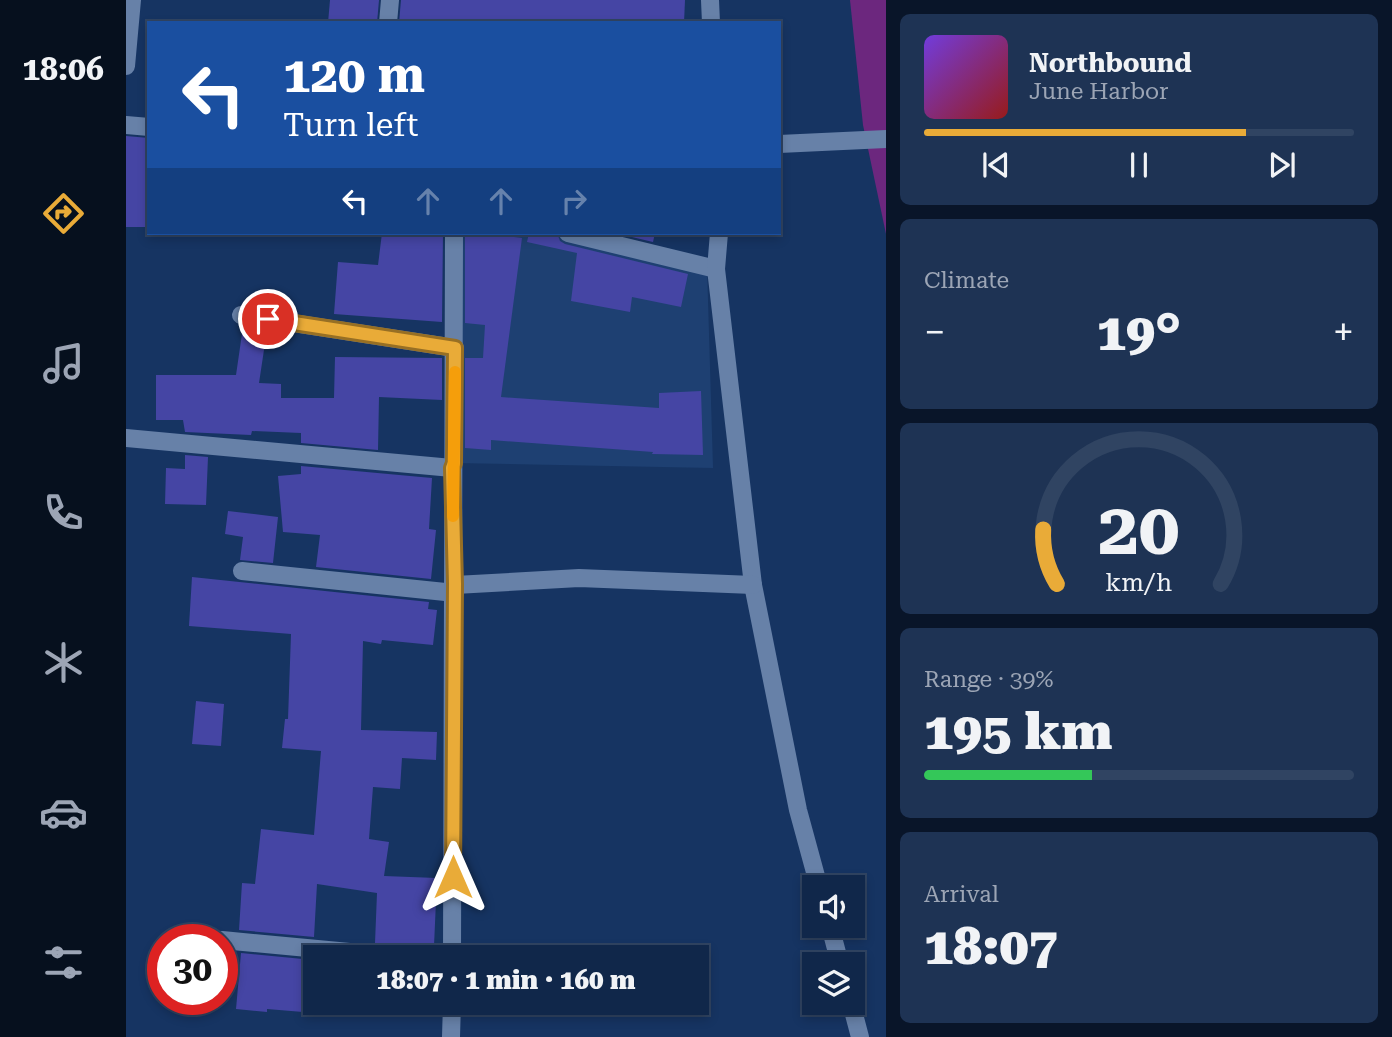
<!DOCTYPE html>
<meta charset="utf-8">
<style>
body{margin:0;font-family:"Roboto Serif",serif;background:#1e3354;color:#f1f3f6;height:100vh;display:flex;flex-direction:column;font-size:26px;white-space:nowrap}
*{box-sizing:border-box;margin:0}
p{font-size:23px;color:#9ca5b5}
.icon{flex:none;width:38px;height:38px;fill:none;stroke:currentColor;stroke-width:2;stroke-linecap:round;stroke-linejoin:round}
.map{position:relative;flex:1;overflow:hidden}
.drawer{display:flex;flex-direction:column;gap:14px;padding:14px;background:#091529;width:506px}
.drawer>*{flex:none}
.banner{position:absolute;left:21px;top:21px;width:634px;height:214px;border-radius:0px;box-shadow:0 4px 10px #0003,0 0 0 2px #304462;background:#1a4fa0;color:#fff;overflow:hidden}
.fabs{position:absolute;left:676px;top:875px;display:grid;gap:14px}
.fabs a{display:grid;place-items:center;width:63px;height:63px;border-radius:0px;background:#10274a;box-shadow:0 4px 10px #0003,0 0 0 2px #304462;font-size:35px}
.speed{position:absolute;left:21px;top:924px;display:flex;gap:14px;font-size:35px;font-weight:700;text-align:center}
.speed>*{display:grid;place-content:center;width:91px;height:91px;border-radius:50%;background:#10274a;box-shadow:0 4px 10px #0003,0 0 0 2px #304462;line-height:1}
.speed .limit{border:10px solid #d22;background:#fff;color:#111}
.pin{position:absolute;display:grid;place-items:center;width:60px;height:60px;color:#fff;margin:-30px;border:4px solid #fff;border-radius:50%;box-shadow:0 2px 7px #0007}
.me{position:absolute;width:77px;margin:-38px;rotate:0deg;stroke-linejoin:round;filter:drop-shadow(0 0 5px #0008)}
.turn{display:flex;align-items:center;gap:24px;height:147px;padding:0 21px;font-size:32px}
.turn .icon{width:91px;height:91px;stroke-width:2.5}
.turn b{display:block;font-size:49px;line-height:60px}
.lanes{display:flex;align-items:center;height:66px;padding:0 21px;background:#0003;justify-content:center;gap:35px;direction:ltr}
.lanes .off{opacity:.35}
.big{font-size:52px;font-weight:800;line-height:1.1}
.drawer .card{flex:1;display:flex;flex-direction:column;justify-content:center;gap:10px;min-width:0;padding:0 24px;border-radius:10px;background:#1e3354}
.drawer .dial{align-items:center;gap:0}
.dial svg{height:182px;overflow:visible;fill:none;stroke:#304462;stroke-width:7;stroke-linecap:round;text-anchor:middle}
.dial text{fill:#f1f3f6;stroke:none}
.song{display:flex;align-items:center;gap:21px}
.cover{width:84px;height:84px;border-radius:10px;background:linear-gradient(135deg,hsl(260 70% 55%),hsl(0 70% 35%))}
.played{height:7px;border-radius:4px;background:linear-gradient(90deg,#e9ab38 75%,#304462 75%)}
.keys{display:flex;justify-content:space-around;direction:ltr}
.heat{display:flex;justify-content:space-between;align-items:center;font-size:38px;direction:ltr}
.charge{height:10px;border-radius:5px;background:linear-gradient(90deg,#34c759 39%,#304462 0)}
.trip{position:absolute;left:177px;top:945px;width:406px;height:70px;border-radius:0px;background:#10274a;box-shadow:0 4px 10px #0003,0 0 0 2px #304462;font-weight:800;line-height:70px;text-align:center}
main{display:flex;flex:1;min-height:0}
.tabs{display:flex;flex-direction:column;width:126px;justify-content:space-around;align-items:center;background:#06101e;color:#9ca5b5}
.tabs .icon{width:49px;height:49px}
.tabs .active{color:#e9ab38}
.tabs b{font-size:32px;color:#f1f3f6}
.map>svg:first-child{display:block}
.built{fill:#1e4072}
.water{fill:#6c277e}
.building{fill:#4545a4}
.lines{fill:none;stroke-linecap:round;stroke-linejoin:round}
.minor{stroke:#6781a8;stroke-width:18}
.route-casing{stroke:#976f24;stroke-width:18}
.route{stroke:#e9ab38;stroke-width:12}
.slow{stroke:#f59e0b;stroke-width:12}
</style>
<main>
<nav class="tabs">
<b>18:06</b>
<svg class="icon active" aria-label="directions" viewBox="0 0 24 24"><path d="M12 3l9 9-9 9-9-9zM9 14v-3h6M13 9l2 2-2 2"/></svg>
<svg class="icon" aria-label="music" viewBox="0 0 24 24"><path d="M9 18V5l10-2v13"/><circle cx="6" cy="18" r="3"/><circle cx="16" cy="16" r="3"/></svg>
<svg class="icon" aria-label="phone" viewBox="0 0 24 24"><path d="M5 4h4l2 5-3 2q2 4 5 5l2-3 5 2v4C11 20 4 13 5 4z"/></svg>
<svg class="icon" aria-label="climate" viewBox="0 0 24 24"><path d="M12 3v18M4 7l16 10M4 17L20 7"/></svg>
<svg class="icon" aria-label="car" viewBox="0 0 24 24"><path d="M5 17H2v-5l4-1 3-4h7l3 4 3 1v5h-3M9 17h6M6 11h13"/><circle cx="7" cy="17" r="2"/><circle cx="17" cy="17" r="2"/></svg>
<svg class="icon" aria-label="filters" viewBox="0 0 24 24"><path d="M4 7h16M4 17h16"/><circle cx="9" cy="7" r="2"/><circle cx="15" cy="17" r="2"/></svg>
</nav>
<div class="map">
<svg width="761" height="1037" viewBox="0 0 761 1037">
<rect width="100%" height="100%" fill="#163462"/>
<polygon class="built" points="335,233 426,233 581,267 587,468 328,463"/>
<polygon class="water" points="724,0 760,0 760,234 737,125"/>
<g class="building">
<polygon points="204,0 253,0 251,23 202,23"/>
<polygon points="275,0 559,0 558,23 273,23"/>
<polygon points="0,136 23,138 23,227 0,227"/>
<polygon points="256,233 317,233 316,322 208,314 212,262 252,265"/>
<polygon points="339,233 357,233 396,238 375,397 533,408 533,393 575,391 577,455 526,454 527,452 365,440 365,450 339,448 339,358 357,358 359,325 339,323"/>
<polygon points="403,233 431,233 434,241 439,244 562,274 555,307 506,297 504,312 445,301 451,253 401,242"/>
<polygon points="489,233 529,233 527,242"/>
<polygon points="117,327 141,330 133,383 155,384 155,398 208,398 209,357 316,358 316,400 253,397 252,450 175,443 175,433 126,431 125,435 59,432 57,420 30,420 30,375 110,375"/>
<polygon points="59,455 82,457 80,505 39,504 40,468 59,469"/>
<polygon points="175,466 306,478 303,529 310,530 305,579 190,567 194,535 157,532 152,476 175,474"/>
<polygon points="102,511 152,517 147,563 114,560 117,537 99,534"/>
<polygon points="66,577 303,602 302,609 311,610 307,645 256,640 255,644 237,641 235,730 311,732 310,760 276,758 274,789 247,787 243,839 263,842 258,876 311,878 308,946 249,943 251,893 191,884 188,937 113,930 116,883 129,884 135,829 188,835 195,751 156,748 159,719 162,719 165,634 63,626"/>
<polygon points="70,701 98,704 95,746 66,744"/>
<polygon points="115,953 187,960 186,962 189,963 189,1013 141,1009 141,1012 110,1009"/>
<polygon points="696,954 699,964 688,964 688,1001 684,1002 674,959"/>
</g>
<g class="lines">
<g class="minor">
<polyline points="584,0 585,23"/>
<polyline points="262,23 264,0"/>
<polyline points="0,66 6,0"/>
<polyline points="0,125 23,127"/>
<polyline points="653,144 761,139"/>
<polyline points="442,233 590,269"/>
<polyline points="593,233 590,269 627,585 672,810 693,887"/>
<polyline points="115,315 329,348"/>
<polyline points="0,438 326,468"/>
<polyline points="116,571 329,593"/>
<polyline points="329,585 453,578 627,585"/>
<polyline points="704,926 714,964"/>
<polyline points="50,936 89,940"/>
<polyline points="96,940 277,957"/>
<polyline points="326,957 328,233"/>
<polyline points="725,1003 734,1037"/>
<polyline points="325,1037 326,1003"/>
</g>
</g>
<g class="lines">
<defs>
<polyline id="route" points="142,319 329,348 328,463 326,468 329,584 327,877"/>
</defs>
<use href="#route" class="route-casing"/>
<use href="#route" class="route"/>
<polyline class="slow" points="327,516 329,372"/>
</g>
</svg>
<div class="fabs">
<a><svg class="icon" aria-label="sound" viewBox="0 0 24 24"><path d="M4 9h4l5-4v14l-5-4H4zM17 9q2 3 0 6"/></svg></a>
<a><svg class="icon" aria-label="layers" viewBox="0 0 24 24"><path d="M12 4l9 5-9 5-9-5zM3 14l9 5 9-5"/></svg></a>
</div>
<div class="speed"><div class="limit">30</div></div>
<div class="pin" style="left:142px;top:319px;background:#d93025"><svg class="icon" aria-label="arrive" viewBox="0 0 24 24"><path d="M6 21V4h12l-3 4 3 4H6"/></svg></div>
<svg class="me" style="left:327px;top:877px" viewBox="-20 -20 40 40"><path d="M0-17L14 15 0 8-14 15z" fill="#e9ab38" stroke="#fff" stroke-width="4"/></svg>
<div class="trip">18:07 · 1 min · 160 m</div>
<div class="banner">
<div class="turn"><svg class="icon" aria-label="left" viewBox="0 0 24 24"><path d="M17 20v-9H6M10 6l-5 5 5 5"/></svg><div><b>120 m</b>Turn left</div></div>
<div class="lanes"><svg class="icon" aria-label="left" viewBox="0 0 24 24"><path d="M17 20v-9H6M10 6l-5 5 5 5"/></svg><svg class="icon off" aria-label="ahead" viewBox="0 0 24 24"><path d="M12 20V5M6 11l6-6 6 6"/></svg><svg class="icon off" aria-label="ahead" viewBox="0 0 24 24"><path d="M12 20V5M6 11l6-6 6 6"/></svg><svg class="icon off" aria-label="right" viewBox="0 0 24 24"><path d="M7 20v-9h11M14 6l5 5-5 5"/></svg></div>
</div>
</div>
<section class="drawer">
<div class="card">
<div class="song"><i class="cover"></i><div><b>Northbound</b><p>June Harbor</p></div></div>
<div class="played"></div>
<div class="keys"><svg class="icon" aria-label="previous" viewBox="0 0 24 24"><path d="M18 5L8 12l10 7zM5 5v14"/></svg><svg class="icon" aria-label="pause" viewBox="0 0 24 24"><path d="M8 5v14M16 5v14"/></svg><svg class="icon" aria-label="next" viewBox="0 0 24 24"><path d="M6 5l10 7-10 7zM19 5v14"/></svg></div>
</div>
<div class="card"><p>Climate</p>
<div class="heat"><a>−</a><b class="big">19°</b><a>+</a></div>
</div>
<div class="card dial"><svg viewBox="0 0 100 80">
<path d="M14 69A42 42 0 1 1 86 69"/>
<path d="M14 69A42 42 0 0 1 8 45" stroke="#e9ab38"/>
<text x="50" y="56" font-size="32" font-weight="700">20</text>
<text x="50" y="72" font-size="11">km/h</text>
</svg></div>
<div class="card"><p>Range · 39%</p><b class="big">195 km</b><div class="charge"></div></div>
<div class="card"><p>Arrival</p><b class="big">18:07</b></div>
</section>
</main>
